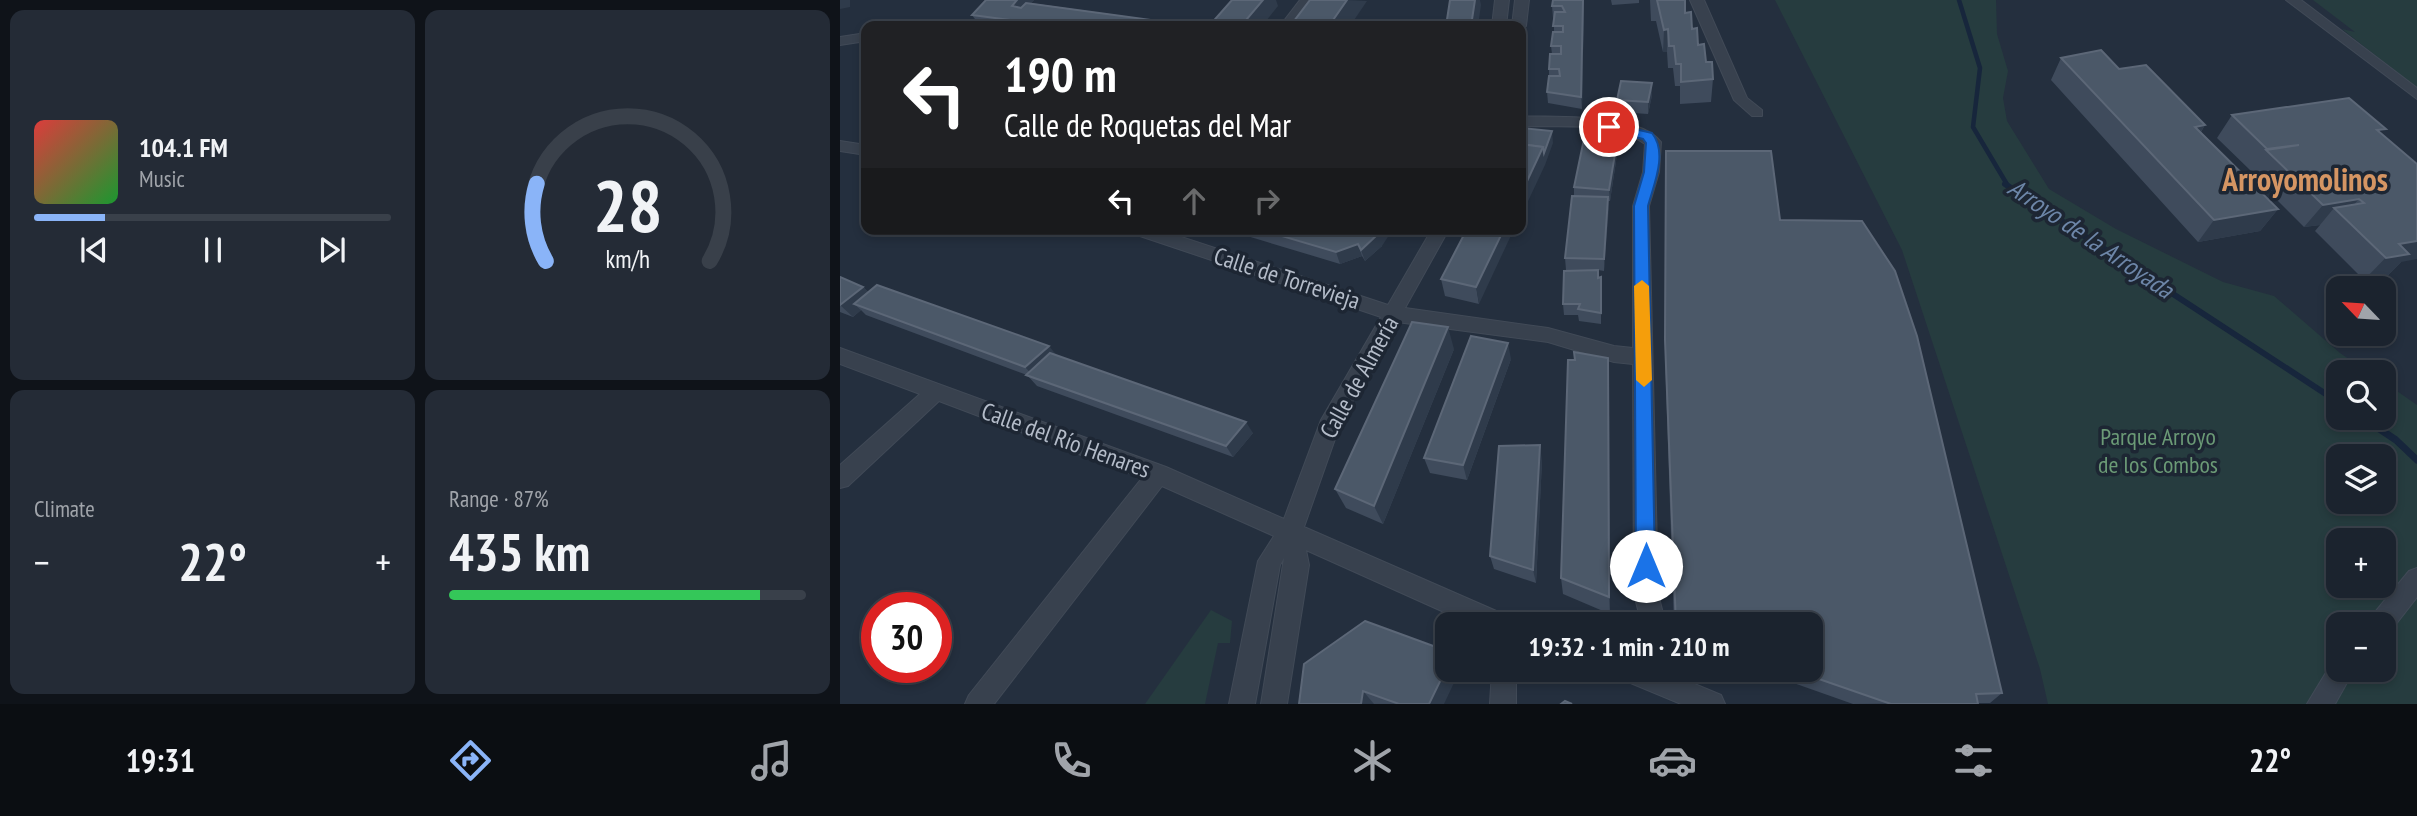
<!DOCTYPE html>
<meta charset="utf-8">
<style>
body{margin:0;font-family:"PT Sans Narrow",sans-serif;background:#242b36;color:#f1f3f6;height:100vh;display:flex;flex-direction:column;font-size:26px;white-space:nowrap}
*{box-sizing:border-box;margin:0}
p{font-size:23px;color:#a0a4aa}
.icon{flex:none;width:38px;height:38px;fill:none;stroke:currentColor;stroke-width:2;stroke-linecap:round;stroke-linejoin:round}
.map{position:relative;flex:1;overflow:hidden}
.side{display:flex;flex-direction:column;gap:10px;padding:10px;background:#0f1319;width:840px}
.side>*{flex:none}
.guide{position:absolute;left:21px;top:21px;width:665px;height:214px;border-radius:14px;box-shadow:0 4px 10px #0003,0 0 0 2px #39404a;background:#202124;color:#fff;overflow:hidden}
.needle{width:46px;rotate:295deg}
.tools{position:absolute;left:1486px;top:276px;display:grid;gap:14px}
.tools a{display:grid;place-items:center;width:70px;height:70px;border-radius:14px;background:#1b232e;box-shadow:0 4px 10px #0003,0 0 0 2px #39404a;font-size:35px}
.speed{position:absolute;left:21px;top:592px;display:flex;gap:14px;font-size:35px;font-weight:700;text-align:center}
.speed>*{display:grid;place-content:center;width:91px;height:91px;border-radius:50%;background:#1b232e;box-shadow:0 4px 10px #0003,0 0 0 2px #39404a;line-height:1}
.speed .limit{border:10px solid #d22;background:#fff;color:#111}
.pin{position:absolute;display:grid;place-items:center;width:60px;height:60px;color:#fff;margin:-30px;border:4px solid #fff;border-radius:50%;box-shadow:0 2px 7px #0007}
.me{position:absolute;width:77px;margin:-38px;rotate:0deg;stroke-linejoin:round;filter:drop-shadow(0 0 5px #0008)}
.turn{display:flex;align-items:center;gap:24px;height:147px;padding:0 28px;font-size:32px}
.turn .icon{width:91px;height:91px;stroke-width:2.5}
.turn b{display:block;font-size:49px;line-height:60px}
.lanes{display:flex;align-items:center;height:66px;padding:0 28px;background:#0003;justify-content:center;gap:35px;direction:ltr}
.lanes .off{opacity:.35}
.big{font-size:52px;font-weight:700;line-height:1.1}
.side .tile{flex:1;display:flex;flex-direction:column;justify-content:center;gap:10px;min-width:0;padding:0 24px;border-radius:14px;background:#242b36}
.side .dial{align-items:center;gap:0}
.dial svg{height:182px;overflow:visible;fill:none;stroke:#39404a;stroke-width:7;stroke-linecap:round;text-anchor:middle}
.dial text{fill:#f1f3f6;stroke:none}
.song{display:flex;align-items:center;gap:21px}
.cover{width:84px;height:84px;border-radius:10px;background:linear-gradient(135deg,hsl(0 70% 55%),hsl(130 70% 35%))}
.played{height:7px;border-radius:4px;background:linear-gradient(90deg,#8ab4f8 20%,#39404a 20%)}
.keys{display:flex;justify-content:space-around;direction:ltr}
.heat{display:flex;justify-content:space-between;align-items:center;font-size:38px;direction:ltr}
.charge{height:10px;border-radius:5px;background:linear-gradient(90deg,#34c759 87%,#39404a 0)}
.side .tiles{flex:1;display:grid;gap:10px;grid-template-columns:repeat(2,1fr)}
.trip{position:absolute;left:595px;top:612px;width:388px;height:70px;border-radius:14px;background:#1b232e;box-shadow:0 4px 10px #0003,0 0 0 2px #39404a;font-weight:700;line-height:70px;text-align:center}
.dock{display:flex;height:112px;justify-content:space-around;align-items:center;background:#0b0e12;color:#a0a4aa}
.dock .icon{width:49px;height:49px}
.dock .selected{color:#8ab4f8}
.dock b{font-size:32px;color:#f1f3f6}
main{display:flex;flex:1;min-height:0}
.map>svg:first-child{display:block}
.green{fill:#263c3f;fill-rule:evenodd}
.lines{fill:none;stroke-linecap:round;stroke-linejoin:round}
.stream-far2{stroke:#17263c;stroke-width:4.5}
.stream-far1{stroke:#17263c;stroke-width:6}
.stream{stroke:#17263c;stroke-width:7}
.minor-casing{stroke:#414a57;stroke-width:2}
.minor{fill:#38414e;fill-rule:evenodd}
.wall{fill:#3f4b5c}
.shaded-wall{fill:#2f3b4b}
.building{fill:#4b5868;stroke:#5c6777;stroke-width:2}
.route{fill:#1a73e8;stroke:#114b97;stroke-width:2}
.slow{fill:#f59e0b}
.labels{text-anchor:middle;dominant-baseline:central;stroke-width:7;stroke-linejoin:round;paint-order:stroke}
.street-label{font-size:24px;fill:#b4bcc9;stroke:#1d2633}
.park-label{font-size:24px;fill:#6b9a76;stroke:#1d2633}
.water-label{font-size:26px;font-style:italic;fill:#6d86a8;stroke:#1d2633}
.district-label{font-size:32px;font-weight:bold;fill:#d59563;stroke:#1d2633}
</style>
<main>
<section class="side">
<div class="tiles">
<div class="tile">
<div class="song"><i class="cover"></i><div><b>104.1 FM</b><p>Music</p></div></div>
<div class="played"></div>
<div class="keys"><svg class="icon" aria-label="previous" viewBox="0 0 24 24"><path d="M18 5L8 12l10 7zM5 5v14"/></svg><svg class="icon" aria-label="pause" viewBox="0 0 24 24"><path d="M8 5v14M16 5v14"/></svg><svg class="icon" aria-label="next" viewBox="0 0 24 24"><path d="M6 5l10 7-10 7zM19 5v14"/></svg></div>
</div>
<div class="tile dial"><svg viewBox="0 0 100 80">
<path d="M14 69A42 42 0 1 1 86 69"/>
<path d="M14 69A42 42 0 0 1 10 35" stroke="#8ab4f8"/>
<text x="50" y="56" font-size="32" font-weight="700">28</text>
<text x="50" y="72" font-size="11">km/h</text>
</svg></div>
<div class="tile"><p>Climate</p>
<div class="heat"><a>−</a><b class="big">22°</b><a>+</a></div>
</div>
<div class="tile"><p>Range · 87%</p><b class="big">435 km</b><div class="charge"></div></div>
</div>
</section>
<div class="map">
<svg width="1577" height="704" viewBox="0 0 1577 704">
<rect width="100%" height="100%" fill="#242f3e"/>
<g class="green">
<path d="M935,0H1156L1157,34L1168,71L1163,98L1167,121L1209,189L1276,229L1383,282L1434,296L1500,353L1529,373H1498V418H1544V382L1577,405V704H1208L1200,669L1062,250ZM1498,457H1544V502H1498ZM1498,541H1544V586H1498ZM1498,625H1544V670H1498Z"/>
<polygon points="1473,0 1577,0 1577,88 1502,29 1515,32"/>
<polygon points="371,610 392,621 390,643 378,643 365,704 305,704"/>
</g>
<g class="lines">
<polyline class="stream-far2" points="1119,0 1140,68 1133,127 1168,186"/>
<polyline class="stream-far1" points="1165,184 1498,402"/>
<polyline class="stream" points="1523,418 1556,440 1577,460"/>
<defs>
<g id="minor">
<polygon points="460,0 474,0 454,26 440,26"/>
<polygon points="655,0 669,0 666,26 652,26"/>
<polygon points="675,0 689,0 686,26 681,30 681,26 672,26"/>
<polygon points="850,0 864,0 907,98 922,110 922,116 912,116 894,100"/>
<polygon points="1446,0 1461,0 1577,88 1577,99"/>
<polygon points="26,33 26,41 0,45 0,37"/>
<path d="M681,116C717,118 797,112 821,142L819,172L809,206L818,594L826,625H802L794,594L793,364L774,362L708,342L557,322L501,422L464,527L670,617L673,625H633L466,550L469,565L447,704H421L444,558L440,565L415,704H389L418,561L434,536L322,486L154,704H125L129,695L302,478L99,401L8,486L0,488V465L80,394L0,364V348L326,467L444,519L481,420L541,317L291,233L289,229H317L548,305L592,229H609L565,308L708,328L774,346L793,348V206L803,172L805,144C773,120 719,128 681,126Z"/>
<polygon points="0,141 26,145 26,155 0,151"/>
<polygon points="1577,568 1577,597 1549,633 1544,635 1544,625 1528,625 1531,617 1569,571"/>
<polygon points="1498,659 1498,670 1514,670 1495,704 1467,704 1493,661"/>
<polygon points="652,670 676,670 676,704 650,704"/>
<polygon points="778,670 821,670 881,695 885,704 841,704 781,679"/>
</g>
</defs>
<use href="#minor" class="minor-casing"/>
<use href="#minor" class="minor"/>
</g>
<g class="wall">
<polygon points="146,0 194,0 191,3 348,25 348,26 140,26 132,15"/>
<polygon points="744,0 742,109 708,103 707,92 709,76 709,69 712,54 711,46 714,32 714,18 713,18 712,6"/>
<polygon points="771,0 799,0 799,3 772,5"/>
<polygon points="810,0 845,0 845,13 873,79 871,102 840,104 840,86 835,86 833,68 828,68 827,52 823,52 816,21 811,21"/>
<polygon points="1221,58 1279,69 1365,125 1361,132 1438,209 1420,231 1358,242 1211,80"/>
<polygon points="812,95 808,114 777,112 777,100"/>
<polygon points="1392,115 1541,134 1561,262 1547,276 1524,280 1475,231 1480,225 1464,227 1410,173 1411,171 1377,138"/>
<polygon points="778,148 770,201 768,201 764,271 758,270 758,278 761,277 761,324 739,321 738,315 724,315 723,304 754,270 726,270 725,258 734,196 734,187"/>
<polygon points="826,151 940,220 1162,693 1150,703 1013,704 917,670 971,670 971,625 834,625 825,357"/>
<polygon points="384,229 498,229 542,246 525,261 522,256 500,264"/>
<polygon points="627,229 639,304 605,296 601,279"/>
<polygon points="0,277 23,287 28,292 216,355 413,433 393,457 197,386 187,375 26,315 21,310 13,317 0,312"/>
<polygon points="614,349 543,524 506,508 495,489"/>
<polygon points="671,359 627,480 590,473 584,458"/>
<polygon points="769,379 770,614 723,594 721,578"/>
<polygon points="702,461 696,583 654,569 650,556"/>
<polygon points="525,621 604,704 459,704"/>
</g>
<g class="shaded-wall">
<polygon points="0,0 10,0 10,7 0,9"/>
<polygon points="177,0 194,0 179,18 172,6"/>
<polygon points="423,0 436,0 438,6 422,26 401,26"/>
<polygon points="507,0 527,1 510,26 491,23"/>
<polygon points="635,0 640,0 641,5 638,26 631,26"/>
<polygon points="743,0 744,0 742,109 741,97"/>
<polygon points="828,29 827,52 823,52 824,30"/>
<polygon points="812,83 812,95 808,114 808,102"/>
<polygon points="1365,125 1350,148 1355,127"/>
<polygon points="712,131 713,143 705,165 681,216 681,194 703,147"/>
<polygon points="778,136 778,148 770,201 769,190"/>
<polygon points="768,197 769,209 764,271 764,259"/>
<polygon points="1519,199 1503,217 1494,208 1480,225 1464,227 1483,205"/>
<polygon points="1438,209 1420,231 1358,242 1374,220"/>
<polygon points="542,229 553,229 542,246 525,261 521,250"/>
<polygon points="664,229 674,229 639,304 636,287"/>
<polygon points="1577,241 1577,259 1561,262 1547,276 1524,280 1559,244"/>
<polygon points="518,244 522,256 500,264 496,252"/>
<polygon points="23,287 35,298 14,304 21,310 13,317 0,305"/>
<polygon points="608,327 614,349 543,524 534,506"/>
<polygon points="668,343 671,359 627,480 623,465"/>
<polygon points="209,346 218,357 195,378 185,367"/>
<polygon points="768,358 769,379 770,614 769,597"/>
<polygon points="406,422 413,433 393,457 386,446"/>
<polygon points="700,445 702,461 696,583 693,570"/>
<polygon points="607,667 607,670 620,670 604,704 589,704"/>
<polygon points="523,691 534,704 521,704"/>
</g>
<g class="building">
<polygon points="146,0 177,0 172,6 181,8 186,3 348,25 346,26 216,26 132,15"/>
<polygon points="392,0 423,0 401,26 369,26"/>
<polygon points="470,0 507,0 491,23 517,26 452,26 451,25"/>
<polygon points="610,0 635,0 631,26 606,26"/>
<polygon points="713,0 743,0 741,97 707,92 709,76 720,76 719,69 709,69 710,54 721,54 721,46 711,46 713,32 723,32 723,26 713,26 715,12 725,12 722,6 712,6"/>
<polygon points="817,0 845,0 845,13 851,12 852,29 857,28 858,45 864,44 866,62 872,62 873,79 841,82 841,64 836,64 834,46 829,46 828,29 824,30"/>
<polygon points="1261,50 1279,69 1306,65 1365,125 1355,127 1438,209 1374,220 1221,58"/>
<polygon points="781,81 812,83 808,102 777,100"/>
<polygon points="1509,98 1546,129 1537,130 1577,164 1577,241 1559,244 1569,254 1546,258 1494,208 1524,203 1519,199 1483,205 1426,150 1459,145 1427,149 1392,115"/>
<polygon points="682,128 712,131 704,153 703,147 681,144"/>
<polygon points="745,134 778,136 769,190 734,187"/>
<polygon points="681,144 703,147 681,194"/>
<polygon points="826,151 931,151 940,220 1022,221 1055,271 1077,336 1162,693 1136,694 1138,704 1051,704 953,670 971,670 971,625 836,625 825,340"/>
<polygon points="732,196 768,197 764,259 725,258"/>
<polygon points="418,229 498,229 511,233 513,229 542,229 538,234 521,250 518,244 496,252"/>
<polygon points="627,229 664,229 636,287 601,279"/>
<polygon points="758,270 758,278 761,277 761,313 738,309 740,304 723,304 724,271"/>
<polygon points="0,277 23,287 0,305"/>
<polygon points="37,285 209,346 185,367 14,304"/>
<polygon points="572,322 608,327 534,506 495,489"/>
<polygon points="631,336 668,343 623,465 584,458"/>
<polygon points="734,352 768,358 769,597 721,578 728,360 735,360"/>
<polygon points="210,353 406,422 386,446 186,375"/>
<polygon points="700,445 693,570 650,556 659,446"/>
<polygon points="525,621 607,651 607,667 589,704 559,704 523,691 521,704 459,704 464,664"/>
<polygon points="725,701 732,704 721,704"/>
</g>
<path class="route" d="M769,123L812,133C828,153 814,184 808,206L815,566L812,572L806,575L799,572L796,566L794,206L804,172L806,143L803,139L765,130L763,127Z"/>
<polygon class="slow" points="802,280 809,286 812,380 804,387 796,380 794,286"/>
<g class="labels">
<g class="street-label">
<text transform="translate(447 278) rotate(18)">Calle de Torrevieja</text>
<text transform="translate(519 377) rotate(-61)">Calle de Almería</text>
<text transform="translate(226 440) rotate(20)">Calle del Río Henares</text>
</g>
<g class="park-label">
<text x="1318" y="436">Parque Arroyo<tspan x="1318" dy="28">de los Combos</tspan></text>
</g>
<g class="water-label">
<text transform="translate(1251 238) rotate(34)">Arroyo de la Arroyada</text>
</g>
<g class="district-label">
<text x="1465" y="179">Arroyomolinos</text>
</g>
</g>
</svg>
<div class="tools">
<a><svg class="needle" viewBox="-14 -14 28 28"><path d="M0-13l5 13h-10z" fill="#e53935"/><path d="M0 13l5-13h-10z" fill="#a0a4aa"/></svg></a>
<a><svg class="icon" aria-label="search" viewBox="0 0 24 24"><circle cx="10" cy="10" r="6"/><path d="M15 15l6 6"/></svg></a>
<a><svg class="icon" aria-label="layers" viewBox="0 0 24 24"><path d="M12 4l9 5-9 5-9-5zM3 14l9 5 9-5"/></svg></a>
<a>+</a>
<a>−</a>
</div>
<div class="speed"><div class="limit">30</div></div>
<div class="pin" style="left:769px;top:127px;background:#d93025"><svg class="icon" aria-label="arrive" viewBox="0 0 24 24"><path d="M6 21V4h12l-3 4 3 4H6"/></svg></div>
<svg class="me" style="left:806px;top:566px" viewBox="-20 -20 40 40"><circle r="19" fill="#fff"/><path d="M0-13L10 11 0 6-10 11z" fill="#1a73e8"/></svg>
<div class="trip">19:32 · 1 min · 210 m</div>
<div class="guide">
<div class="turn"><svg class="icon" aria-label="left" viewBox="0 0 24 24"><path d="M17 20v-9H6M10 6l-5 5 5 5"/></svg><div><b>190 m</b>Calle de Roquetas del Mar</div></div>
<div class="lanes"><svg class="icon" aria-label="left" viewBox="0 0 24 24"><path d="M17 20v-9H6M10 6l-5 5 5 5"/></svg><svg class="icon off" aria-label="ahead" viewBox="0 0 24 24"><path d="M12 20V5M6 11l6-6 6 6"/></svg><svg class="icon off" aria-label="right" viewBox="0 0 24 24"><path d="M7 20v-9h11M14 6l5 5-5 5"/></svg></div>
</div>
</div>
</main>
<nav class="dock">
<b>19:31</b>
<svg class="icon selected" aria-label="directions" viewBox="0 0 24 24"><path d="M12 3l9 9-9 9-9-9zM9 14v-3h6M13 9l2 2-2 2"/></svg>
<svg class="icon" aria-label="music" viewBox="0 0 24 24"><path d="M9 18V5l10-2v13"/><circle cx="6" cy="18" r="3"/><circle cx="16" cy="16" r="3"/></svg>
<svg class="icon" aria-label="phone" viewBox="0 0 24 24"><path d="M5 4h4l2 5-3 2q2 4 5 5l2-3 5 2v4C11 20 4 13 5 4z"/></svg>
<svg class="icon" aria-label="climate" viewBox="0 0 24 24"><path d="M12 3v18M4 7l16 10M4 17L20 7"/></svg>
<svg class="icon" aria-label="car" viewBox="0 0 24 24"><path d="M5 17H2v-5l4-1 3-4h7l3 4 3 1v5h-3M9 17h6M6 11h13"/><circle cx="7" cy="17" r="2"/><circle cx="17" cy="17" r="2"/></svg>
<svg class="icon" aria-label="filters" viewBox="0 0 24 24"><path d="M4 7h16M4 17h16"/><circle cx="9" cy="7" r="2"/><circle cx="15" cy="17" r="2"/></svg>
<b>22°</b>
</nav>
